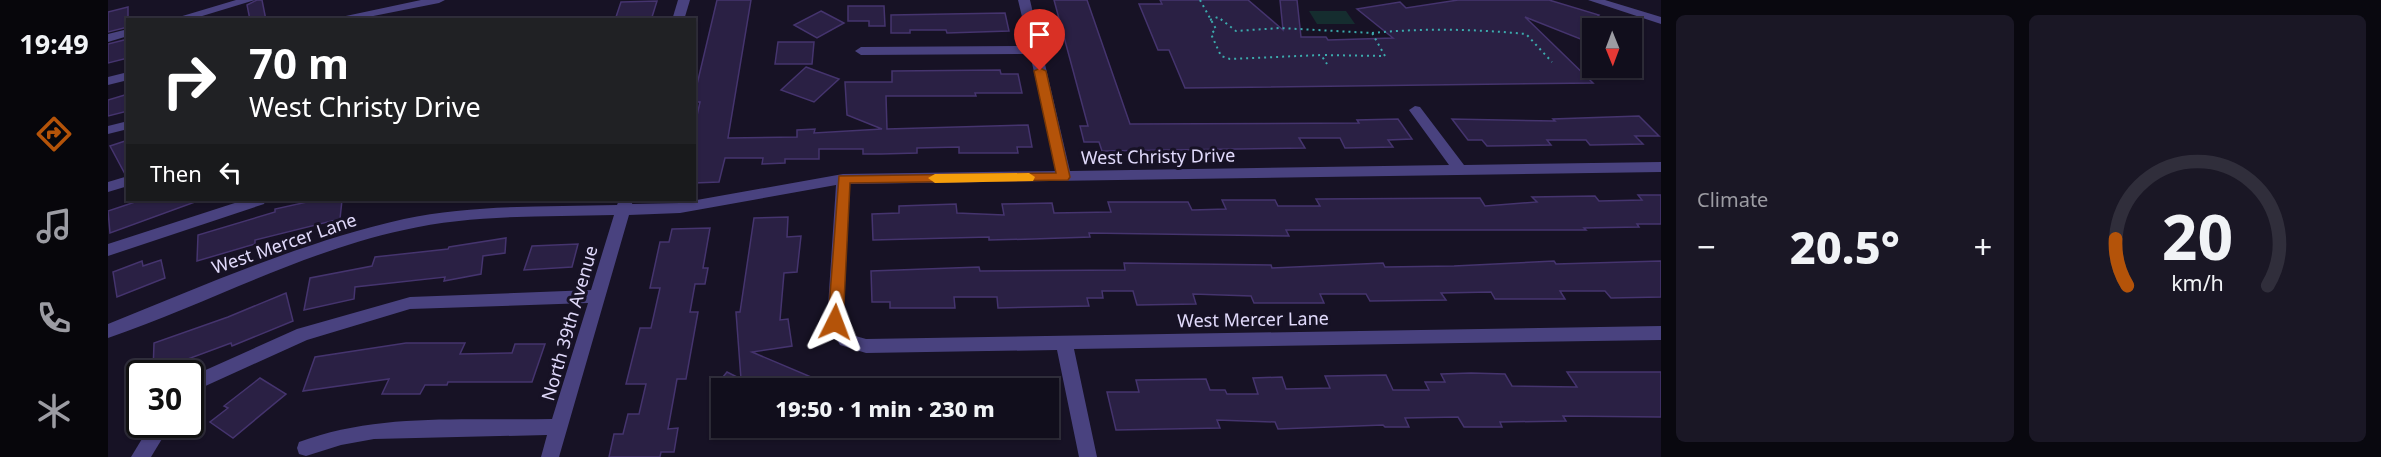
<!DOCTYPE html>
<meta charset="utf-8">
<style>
body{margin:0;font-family:"Noto Sans",sans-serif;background:#1a1725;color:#f1f3f6;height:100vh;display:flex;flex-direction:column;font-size:22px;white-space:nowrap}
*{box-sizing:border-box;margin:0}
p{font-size:20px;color:#9c9ca3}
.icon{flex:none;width:33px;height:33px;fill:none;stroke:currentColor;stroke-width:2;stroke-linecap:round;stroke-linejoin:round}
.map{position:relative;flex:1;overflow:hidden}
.details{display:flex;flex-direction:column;gap:15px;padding:15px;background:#09080f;width:720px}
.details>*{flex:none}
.guide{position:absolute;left:18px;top:18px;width:570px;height:183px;border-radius:0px;box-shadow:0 2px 4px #0004,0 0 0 2px #302e3b;background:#202124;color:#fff;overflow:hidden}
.needle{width:39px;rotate:179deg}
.tools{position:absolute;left:1474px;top:18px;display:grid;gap:12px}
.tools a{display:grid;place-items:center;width:60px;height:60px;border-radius:0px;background:#110e1c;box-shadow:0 2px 4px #0004,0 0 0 2px #302e3b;font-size:30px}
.speed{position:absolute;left:18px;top:360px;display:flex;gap:12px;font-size:30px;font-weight:700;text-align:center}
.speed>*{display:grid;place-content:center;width:78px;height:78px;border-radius:50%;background:#110e1c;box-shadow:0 2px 4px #0004,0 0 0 2px #302e3b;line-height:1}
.speed .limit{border:3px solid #111;border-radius:9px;background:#fff;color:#111}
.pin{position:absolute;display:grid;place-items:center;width:51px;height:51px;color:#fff;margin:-62px -26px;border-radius:50% 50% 50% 0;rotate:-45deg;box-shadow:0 0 6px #0007}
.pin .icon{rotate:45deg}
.me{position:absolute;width:66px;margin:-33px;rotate:3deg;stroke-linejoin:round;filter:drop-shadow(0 0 4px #0008)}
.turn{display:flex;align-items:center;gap:21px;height:126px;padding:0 24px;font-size:27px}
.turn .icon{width:78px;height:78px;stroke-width:2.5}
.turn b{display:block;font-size:42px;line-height:51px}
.then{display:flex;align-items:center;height:57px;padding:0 24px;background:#0003;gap:12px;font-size:22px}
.big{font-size:45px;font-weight:800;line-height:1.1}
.details .tile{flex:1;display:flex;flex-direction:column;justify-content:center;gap:9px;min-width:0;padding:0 21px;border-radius:9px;background:#1a1725}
.details .dial{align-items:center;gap:0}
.dial svg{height:156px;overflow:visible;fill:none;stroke:#302e3b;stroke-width:7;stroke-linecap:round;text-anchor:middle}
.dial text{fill:#f1f3f6;stroke:none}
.heat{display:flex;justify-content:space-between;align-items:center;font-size:33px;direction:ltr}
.details .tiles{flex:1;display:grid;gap:15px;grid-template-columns:repeat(2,1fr)}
.trip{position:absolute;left:603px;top:378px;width:348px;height:60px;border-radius:0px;background:#110e1c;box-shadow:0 2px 4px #0004,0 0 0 2px #302e3b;font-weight:800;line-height:60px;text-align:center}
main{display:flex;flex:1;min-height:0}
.tabs{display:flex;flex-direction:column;width:108px;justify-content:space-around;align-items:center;background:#07060b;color:#9c9ca3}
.tabs .icon{width:42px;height:42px}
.tabs .current{color:#b45309}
.tabs b{font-size:27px;color:#f1f3f6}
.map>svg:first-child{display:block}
.green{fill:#152d2f}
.building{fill:#2a2044;stroke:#45346e;stroke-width:1.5}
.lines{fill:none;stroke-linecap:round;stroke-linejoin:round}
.path{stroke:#3caaad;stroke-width:2;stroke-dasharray:2 4;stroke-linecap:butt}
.minor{fill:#49427f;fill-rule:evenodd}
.route{fill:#b45309;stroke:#753606;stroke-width:1.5}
.slow{fill:#f59e0b}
.labels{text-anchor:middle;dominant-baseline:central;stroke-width:6;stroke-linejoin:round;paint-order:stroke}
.street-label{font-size:18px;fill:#e1dafb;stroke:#171225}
</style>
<main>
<nav class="tabs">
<b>19:49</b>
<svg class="icon current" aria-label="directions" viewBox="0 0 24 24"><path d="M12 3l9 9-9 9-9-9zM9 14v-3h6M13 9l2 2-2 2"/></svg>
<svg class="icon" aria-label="music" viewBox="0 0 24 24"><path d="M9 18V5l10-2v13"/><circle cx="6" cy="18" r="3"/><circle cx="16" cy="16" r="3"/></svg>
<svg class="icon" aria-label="phone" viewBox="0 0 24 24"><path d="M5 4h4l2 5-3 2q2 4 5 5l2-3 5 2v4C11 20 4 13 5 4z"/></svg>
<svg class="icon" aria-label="climate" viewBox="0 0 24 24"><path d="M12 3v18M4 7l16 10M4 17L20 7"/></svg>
</nav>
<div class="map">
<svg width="1553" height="457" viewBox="0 0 1553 457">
<rect width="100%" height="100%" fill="#171225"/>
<polygon class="green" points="1201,11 1238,11 1247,24 1209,24"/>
<g class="building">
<polygon points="149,0 154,0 158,20 142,20 139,5"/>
<polygon points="609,0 643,0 620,138 689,137 689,130 707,129 706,133 774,129 739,115 737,82 784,82 784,71 892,70 893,74 910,74 914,93 867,93 868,96 778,96 779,129 920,125 924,147 909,147 910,153 851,153 851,147 809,148 809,153 773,154 755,154 755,149 711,149 711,159 677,159 677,163 654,164 655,158 617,158 611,182 586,183 586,129 592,102 586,102 586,97"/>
<polygon points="946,0 979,0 1022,124 1251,123 1249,120 1290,119 1304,139 1280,140 1285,147 1237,148 1232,138 1191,138 1197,148 994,151 991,142 976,142 972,126 980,126"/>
<polygon points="1052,0 1140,0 1175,30 1172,0 1189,0 1193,37 1218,37 1220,40 1285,38 1249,9 1292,2 1298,8 1350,0 1441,0 1491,15 1485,21 1485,44 1417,17 1485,83 1077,88 1061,50 1050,50 1031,4 1054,4"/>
<polygon points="549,1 544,17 507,20 513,2"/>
<polygon points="740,6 776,6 777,26 761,26 761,21 740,21"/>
<polygon points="20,7 20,27 0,32 0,12"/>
<polygon points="713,11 736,23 709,38 686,25"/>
<polygon points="897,13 901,31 839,33 838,30 802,30 802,33 783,33 783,15"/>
<polygon points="20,39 20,58 0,63 0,44"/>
<polygon points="670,42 706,42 704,64 667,64"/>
<polygon points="698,67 731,79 706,102 673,90"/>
<polygon points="20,94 20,111 0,116 0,100"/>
<polygon points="1531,116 1551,136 1527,136 1535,144 1482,145 1478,140 1439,140 1443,145 1379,146 1374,140 1360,140 1344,119 1447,121 1445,119"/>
<polygon points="20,140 20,174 17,174 2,146"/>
<polygon points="1530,195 1553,195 1553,224 1529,224 1531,227 1476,228 1478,230 1178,230 1181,236 981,233 982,237 925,239 881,240 881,237 765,240 764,214 791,213 791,206 848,204 849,213 896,215 894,204 944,203 946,213 1003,212 1000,202 1080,202 1084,210 1118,209 1114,200 1167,200 1170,206 1212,206 1208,199 1372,198 1377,206 1429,202 1424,197 1487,196 1491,201 1534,200"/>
<polygon points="33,200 87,200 87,202 2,233 0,211"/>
<polygon points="208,200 234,200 232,219 147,240 147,244 89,261 90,235 167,212 167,209"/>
<polygon points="680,217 679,237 693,236 689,272 676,273 672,320 680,319 684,346 644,352 729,388 606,388 619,372 633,379 628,312 632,312 646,218"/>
<polygon points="602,228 595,268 600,268 597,284 587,284 582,312 590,312 578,379 569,379 560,429 570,428 566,452 553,452 552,457 501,457 506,434 515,434 520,414 531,414 538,384 518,384 532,328 543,328 552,288 542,288 552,242 561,242 564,229"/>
<polygon points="398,238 397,253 375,256 373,274 336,281 337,277 247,287 246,299 196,310 202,278 264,266 267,257 340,249 341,247"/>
<polygon points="470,244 464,267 416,270 424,246"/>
<polygon points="53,260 57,278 9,297 5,272 34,261 35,266"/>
<polygon points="1446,261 1448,264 1553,261 1553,297 1503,298 1497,291 1452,291 1457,299 1387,299 1383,292 1333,293 1338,300 1262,301 1258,294 1212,294 1216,303 1146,303 1143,296 1085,294 1088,304 1029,305 1025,291 994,291 995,298 979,298 981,306 890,308 889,297 846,297 847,308 782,308 782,302 764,302 763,271 871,267 872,271 1017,270 1016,263 1163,265 1164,268 1275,263 1277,267 1346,266"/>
<polygon points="178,293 185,321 124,346 123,343 45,372 46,343 120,317"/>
<polygon points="298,343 357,343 352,354 404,353 407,344 437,344 424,382 340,382 339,385 317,385 312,394 274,394 281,379 195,391 207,357"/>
<polygon points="1459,372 1553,372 1553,417 1455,416 1458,421 1392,422 1394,427 1356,427 1350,417 1297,418 1301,427 1277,427 1275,425 1170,429 1167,422 1109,420 1112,428 1008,430 999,392 1031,392 1028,380 1098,379 1102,390 1117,390 1119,394 1150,394 1145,378 1174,377 1178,389 1222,388 1217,376 1278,375 1285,390 1321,390 1317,382 1337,382 1333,374 1363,373 1397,374 1404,386 1469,387"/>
<polygon points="152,378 178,394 125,438 102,422 120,408 116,406"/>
</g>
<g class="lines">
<g class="path">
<polyline points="1092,0 1108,29 1103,34 1113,56 1122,59 1213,55 1219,64"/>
<polyline points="1102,20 1110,17 1128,31 1172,28 1264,33 1277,56 1213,55"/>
<path d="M1264,33C1315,28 1367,29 1418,34L1444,62"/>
</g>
<g class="minor">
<polygon points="128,0 147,0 81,20 61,20"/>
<polygon points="313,0 337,0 331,3 245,20 219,20"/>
<polygon points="570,0 582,0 576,20 564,20"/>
<path d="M910,0H922L962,171L1341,165L1301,110L1307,106L1312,107L1356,165L1553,162V172L742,184L735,321L744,335L758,339L1553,326V340L966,349L989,457H971L949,350L758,353L732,345L719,322L728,185L572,213L521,215L451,457H433L439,435L266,439L233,445L198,456L191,454L189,448L191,442C271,412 360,421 444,419L480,303L302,309L199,340L82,393V377L189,329L302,297L483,290L506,215C437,217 365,214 296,230C193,252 100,304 0,338V324C97,285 194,242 296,219C365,204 439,207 509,205L511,200H525L524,204L572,203L735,174L948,171L922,54L753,55L747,51L753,47L921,46Z"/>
<polygon points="1480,0 1497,0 1553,17 1553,24"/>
<polygon points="20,29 20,36 0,42 0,34"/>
<polygon points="20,72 20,80 0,85 0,77"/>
<polygon points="20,121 20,129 0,134 0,126"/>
<polygon points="20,176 20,186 0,192 0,182"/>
<polygon points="136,200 158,200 156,204 0,256 0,244"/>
<polygon points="43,424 63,424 43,457 23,457"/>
</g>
</g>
<polygon class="route" points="932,68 938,71 962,177 960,180 742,183 735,322 727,328 722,326 720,322 731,176 948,173 926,71"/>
<polygon class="slow" points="921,173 927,177 925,181 827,183 820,178 827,174"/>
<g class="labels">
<g class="street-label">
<text transform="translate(1050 156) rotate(-1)">West Christy Drive</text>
<text transform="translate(176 243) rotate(-19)">West Mercer Lane</text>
<text transform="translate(1145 319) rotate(-1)">West Mercer Lane</text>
<text transform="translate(461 323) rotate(-74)">North 39th Avenue</text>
</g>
</g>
</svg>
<div class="tools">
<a><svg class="needle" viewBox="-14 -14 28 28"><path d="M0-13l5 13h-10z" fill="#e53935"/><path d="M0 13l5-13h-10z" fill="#9c9ca3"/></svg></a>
</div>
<div class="speed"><div class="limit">30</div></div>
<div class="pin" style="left:932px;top:71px;background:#d93025"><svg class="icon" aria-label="arrive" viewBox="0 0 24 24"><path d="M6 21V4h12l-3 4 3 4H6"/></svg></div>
<svg class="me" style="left:727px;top:322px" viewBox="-20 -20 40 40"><path d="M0-17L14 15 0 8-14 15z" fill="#b45309" stroke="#fff" stroke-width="4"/></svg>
<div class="trip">19:50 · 1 min · 230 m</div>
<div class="guide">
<div class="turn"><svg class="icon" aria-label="right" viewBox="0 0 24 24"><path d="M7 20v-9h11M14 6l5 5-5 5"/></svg><div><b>70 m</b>West Christy Drive</div></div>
<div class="then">Then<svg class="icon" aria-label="left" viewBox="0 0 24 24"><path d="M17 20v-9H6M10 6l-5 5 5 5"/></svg></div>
</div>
</div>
<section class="details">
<div class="tiles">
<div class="tile"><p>Climate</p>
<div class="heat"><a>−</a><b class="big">20.5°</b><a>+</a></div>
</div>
<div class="tile dial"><svg viewBox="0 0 100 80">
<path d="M14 69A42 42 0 1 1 86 69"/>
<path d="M14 69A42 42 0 0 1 8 45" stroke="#b45309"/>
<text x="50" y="56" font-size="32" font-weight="700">20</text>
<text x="50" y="72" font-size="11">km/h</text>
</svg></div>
</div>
</section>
</main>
